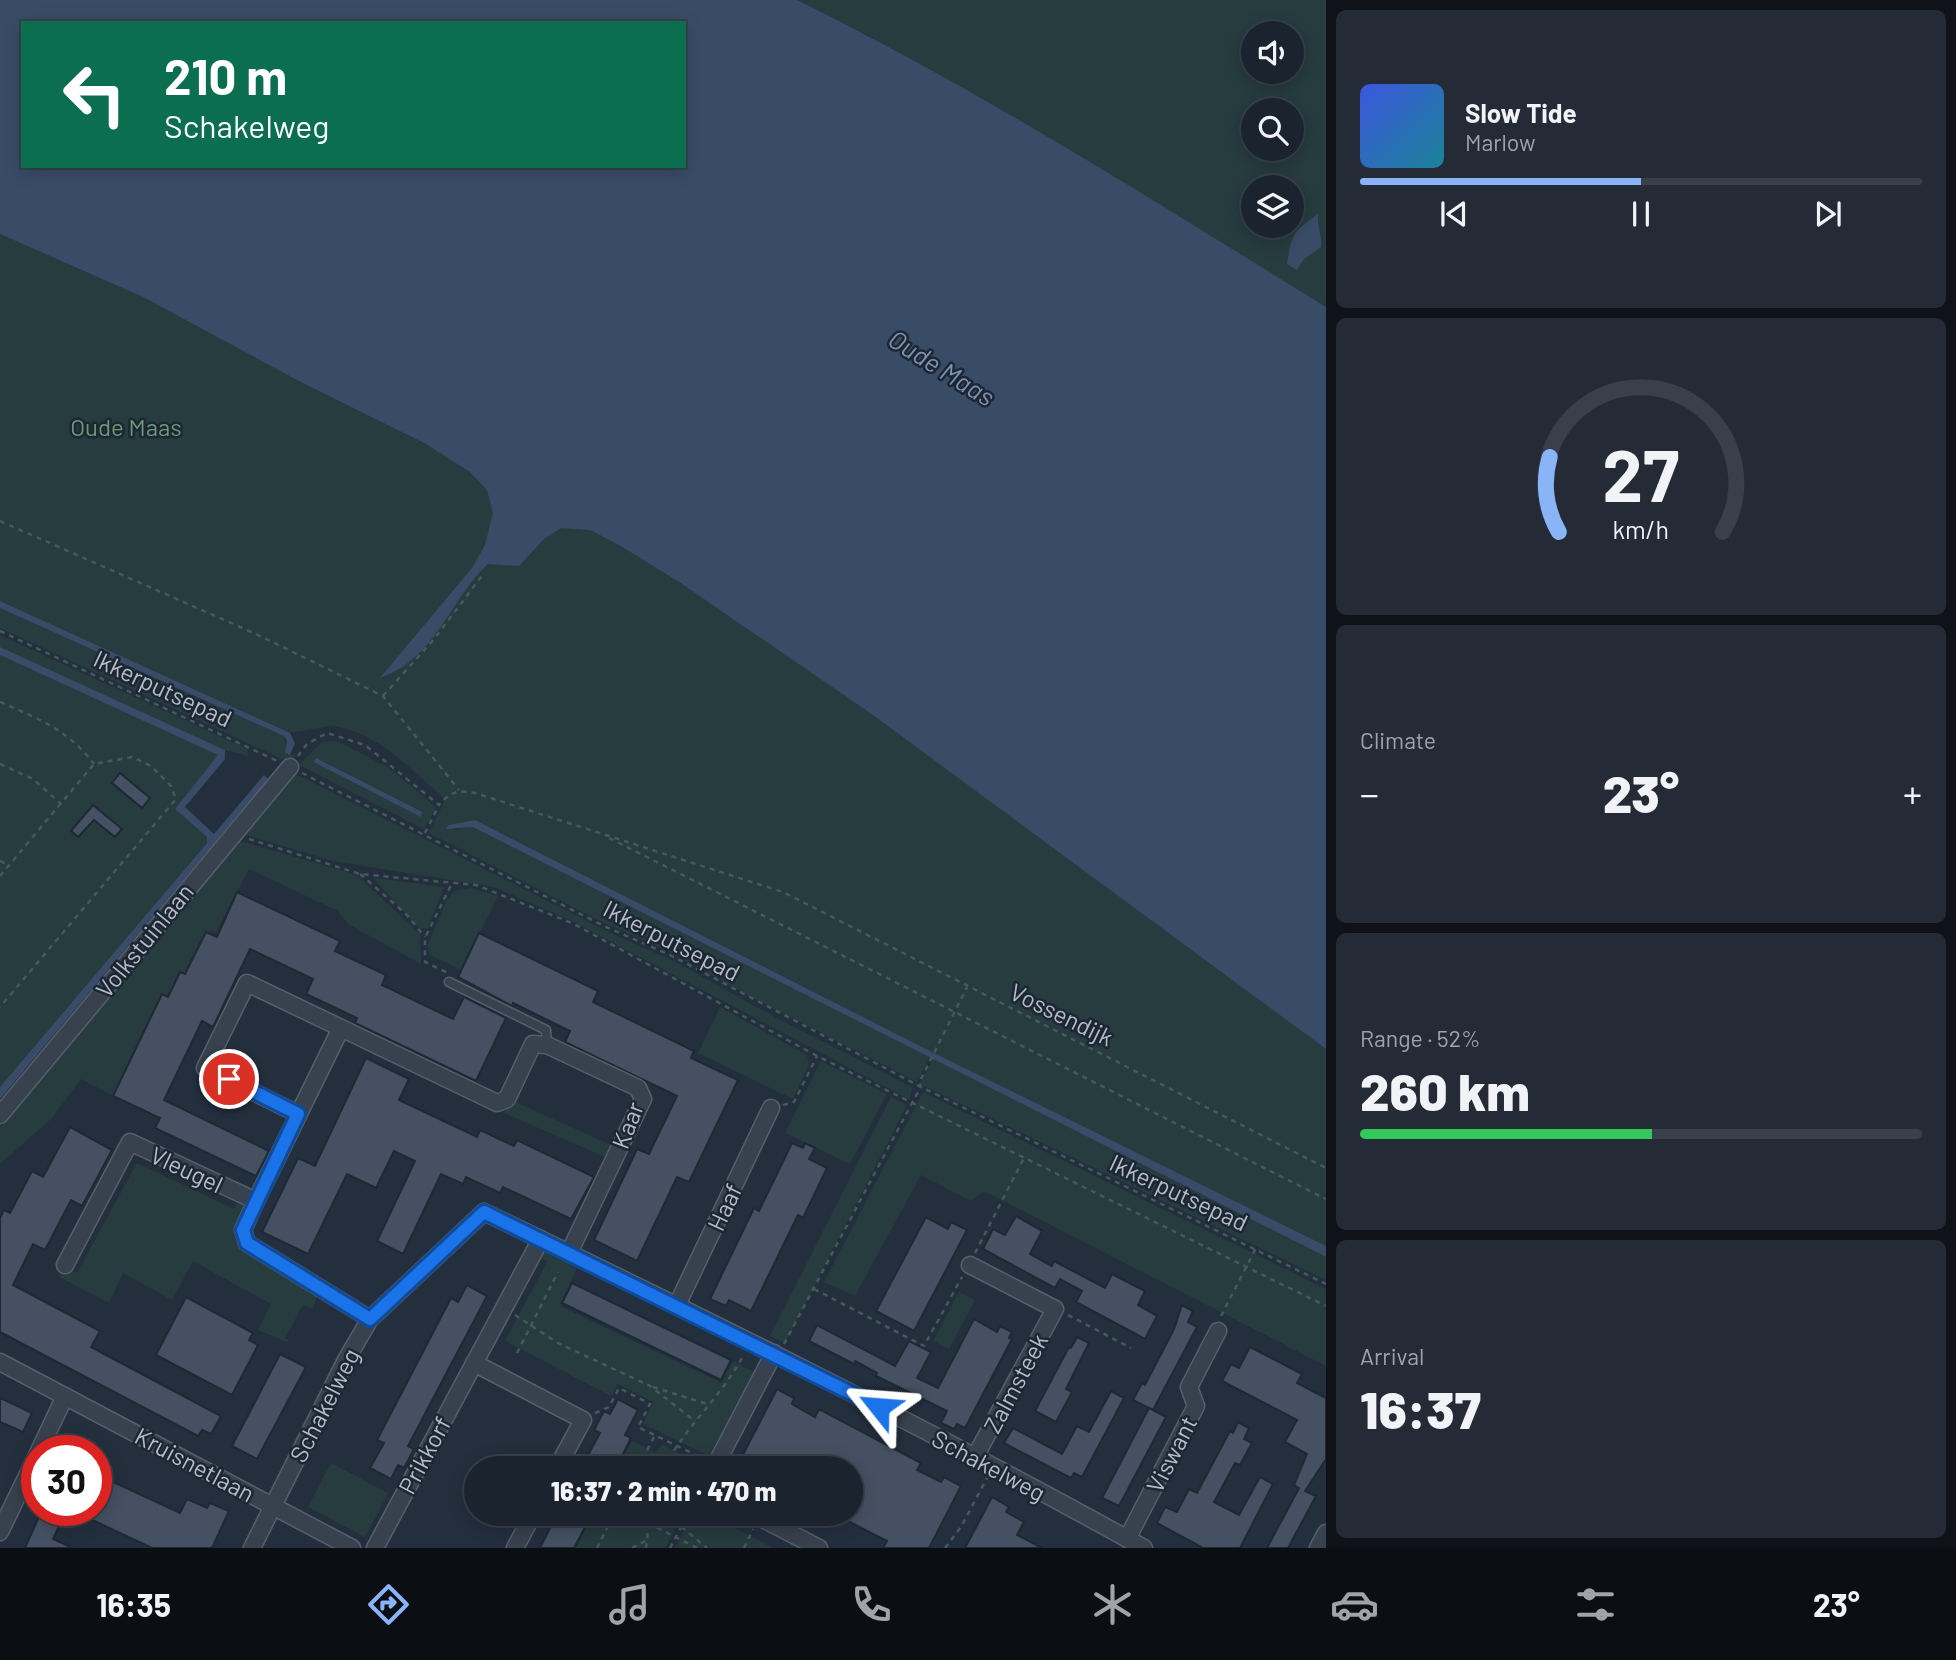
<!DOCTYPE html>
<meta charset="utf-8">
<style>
body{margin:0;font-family:Barlow,sans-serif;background:#242b36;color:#f1f3f6;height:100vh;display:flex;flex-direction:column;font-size:26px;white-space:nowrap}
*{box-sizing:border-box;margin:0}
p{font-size:23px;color:#a0a4aa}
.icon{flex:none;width:38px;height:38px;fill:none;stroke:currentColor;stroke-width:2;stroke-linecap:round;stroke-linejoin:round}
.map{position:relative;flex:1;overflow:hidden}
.side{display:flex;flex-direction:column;gap:10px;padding:10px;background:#0f1319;width:630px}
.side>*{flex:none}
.hud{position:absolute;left:21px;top:21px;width:665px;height:147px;border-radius:0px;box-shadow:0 4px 18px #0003,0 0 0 2px #39404a;background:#0b6e4f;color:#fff;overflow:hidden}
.controls{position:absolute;left:1241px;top:21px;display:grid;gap:14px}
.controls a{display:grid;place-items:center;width:63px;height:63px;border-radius:50%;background:#1b232e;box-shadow:0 4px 18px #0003,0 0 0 2px #39404a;font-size:35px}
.speed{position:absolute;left:21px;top:1435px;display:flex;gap:14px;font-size:35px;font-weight:700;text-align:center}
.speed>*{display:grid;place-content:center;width:91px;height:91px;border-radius:50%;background:#1b232e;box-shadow:0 4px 18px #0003,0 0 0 2px #39404a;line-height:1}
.speed .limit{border:10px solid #d22;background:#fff;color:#111}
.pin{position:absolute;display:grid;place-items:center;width:60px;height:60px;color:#fff;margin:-30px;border:4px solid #fff;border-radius:50%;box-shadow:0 2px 7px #0007}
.me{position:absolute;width:77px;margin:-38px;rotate:298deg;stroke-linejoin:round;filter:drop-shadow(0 0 5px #0008)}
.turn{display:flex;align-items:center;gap:24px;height:147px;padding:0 28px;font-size:32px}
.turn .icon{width:91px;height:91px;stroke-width:2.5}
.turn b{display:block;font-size:49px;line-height:60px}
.big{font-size:52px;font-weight:800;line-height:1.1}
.side .widget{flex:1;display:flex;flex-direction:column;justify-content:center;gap:10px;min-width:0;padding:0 24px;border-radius:10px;background:#242b36}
.side .dial{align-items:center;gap:0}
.dial svg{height:182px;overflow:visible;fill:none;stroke:#39404a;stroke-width:7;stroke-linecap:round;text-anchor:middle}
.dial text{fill:#f1f3f6;stroke:none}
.song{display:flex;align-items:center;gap:21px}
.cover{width:84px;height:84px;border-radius:10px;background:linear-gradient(135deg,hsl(230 70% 55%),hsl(190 70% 35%))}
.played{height:7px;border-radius:4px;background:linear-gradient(90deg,#8ab4f8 50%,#39404a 50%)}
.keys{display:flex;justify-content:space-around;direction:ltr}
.heat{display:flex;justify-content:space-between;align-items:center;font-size:38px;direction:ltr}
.charge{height:10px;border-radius:5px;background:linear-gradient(90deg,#34c759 52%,#39404a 0)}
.trip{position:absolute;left:464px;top:1456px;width:399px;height:70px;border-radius:35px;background:#1b232e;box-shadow:0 4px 18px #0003,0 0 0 2px #39404a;font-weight:800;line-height:70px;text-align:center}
.dock{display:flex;height:112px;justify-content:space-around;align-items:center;background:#0b0e12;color:#a0a4aa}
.dock .icon{width:49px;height:49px}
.dock .selected{color:#8ab4f8}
.dock b{font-size:32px;color:#f1f3f6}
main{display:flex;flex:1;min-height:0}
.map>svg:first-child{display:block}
.green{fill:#263c3f;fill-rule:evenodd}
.water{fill:#394c67;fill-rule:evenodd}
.building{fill:#455162;stroke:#1f2835;stroke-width:2}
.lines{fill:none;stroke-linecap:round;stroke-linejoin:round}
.lane-casing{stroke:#565f6c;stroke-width:11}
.street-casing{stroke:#565f6c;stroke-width:19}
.path{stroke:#44595c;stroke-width:2.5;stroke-dasharray:5 5;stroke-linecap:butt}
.lane{stroke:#38414e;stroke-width:8}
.street{stroke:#38414e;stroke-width:16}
.route-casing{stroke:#114b97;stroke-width:18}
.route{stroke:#1a73e8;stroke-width:12}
.labels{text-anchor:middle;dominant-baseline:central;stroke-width:5;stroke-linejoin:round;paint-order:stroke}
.park-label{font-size:24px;fill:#6b9a76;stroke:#1d2633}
.street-label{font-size:24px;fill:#b4bcc9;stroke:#1d2633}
.water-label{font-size:26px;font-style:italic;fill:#7c92b1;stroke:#1d2633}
</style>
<main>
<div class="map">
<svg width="1326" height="1548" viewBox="0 0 1326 1548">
<rect width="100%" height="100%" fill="#242f3e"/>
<g class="green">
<path d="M797,0H1326V307L867,35ZM1253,33H1292V72H1253ZM1253,110H1292V149H1253ZM1253,187H1292V226H1253Z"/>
<path d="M0,234L143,297L619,545C866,696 1094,877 1326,1049V1247L932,1052L476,820L449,825L455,830L473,826L930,1057L917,1082L751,997L670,952L600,921L429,833L444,802L443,797C409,769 380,733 333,726C329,725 300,732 290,733L0,601Z"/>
<polygon points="0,608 284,736 287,755 295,755 291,761 286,761 0,628"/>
<polygon points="0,635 247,749 248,756 225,750 0,647"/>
<polygon points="0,655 219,755 175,809 207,837 207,843 0,1087"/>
<polygon points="337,741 389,768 436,807 424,829 299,765 322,742"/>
<polygon points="294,773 619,937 674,961 769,1014 912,1087 910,1100 572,921 494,887 333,861 239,833"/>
<polygon points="237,840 351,873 361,879 420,934 421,964 348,924 338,911 249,869 216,932 210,930 176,995 169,991 118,1098 81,1079 51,1119 0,1164 0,1128"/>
<polygon points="373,878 444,887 428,928 419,928"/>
<polygon points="470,888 498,896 461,970 430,955 427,946 446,902 454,891"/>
<polygon points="720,1007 807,1055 809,1064 793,1099 698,1053"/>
<polygon points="933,1059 1326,1257 1326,1280 920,1084"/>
<polygon points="821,1061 887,1094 850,1164 785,1133"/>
<polygon points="923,1092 1326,1289 1326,1366 984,1191 971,1201 921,1175 855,1296 824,1282"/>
<polygon points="891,1097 907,1105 785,1343 770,1336"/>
<polygon points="511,1100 611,1145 605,1157 504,1113"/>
<polygon points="137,1163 234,1209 239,1200 245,1210 234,1234 238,1245 318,1296 312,1309 303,1305 285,1338 289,1340 287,1342 258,1330 271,1304 193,1261 172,1300 123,1273 109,1303 59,1277 64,1267 77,1273"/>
<polygon points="545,1253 577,1268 560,1306 722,1383 733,1361 754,1372 709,1456 643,1424 653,1402 618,1384 611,1396 505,1341 546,1264 547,1261 538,1256"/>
<polygon points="959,1292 975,1300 949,1349 933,1341"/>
<polygon points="632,1441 656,1453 662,1444 700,1464 701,1468 617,1468"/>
<polygon points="331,1463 388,1493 365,1537 308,1507"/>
<polygon points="594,1514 683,1514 665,1548 576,1548"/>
<polygon points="693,1514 707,1514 773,1548 675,1548"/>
</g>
<g class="water">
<path d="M0,0H797C980,90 1152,200 1326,307V1049L873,715L682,584L619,545L590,530L561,528L544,539L519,566L488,564C449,600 437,658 380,678L472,568L485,545L493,513L487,490L470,472L426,444L299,381L143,297L0,234ZM23,23H684V166H23Z"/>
<path d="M1318,214C1317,226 1322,235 1321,247L1303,260L1297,270L1287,264C1292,233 1293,232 1318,214Z"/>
<polygon points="0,601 290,733 295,743 290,755 285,753 287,740 284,736 0,608"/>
<polygon points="0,647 225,750 225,759 185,807 214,834 264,775 268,779 0,1099 0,1087 207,843 207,837 175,809 218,755 0,655"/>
<polygon points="316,758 422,812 421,817 314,762"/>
<polygon points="475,820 932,1052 1326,1246 1326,1257 473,827 446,829 448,825"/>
</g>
<g class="building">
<polygon points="120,773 150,798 142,808 112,783"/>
<polygon points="93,805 122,829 115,837 94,820 78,837 71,831"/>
<polygon points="237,892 340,941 335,951 386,975 382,985 453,1019 464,997 506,1018 476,1081 355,1023 357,1018 306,994 313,979 250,949 213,1027 202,1021 164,1100 269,1151 256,1176 155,1128 160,1118 113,1096 162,994 168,997 180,972 185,974 206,932 217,937"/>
<polygon points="479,933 598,991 593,1002 694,1051 691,1058 738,1080 689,1182 677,1177 637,1261 594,1240 637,1149 649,1154 677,1096 565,1042 570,1031 513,1003 512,1006 458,977"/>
<polygon points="366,1058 409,1079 399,1100 477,1137 480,1130 514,1146 517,1140 594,1177 571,1219 503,1187 500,1193 466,1177 463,1184 441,1174 403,1254 377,1241 415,1161 394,1151 376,1188 347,1174 308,1254 262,1232 298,1158 315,1166"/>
<polygon points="70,1127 112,1150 82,1206 71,1200 45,1250 33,1244 13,1285 100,1331 91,1347 221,1416 211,1434 202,1430 198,1436 0,1332 0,1218 4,1210 10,1213 32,1171 43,1177"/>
<polygon points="792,1143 803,1148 805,1143 815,1148 809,1159 827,1168 803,1218 798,1215 751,1311 729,1300 726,1306 710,1299 754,1208 759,1211"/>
<polygon points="1016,1216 1042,1231 1030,1254 1052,1266 1054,1261 1105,1288 1112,1274 1145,1291 1138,1305 1157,1316 1145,1339 1076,1302 1082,1291 1060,1279 1055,1288 983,1249 993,1229 1005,1235"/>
<polygon points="926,1217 948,1229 951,1222 967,1230 914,1331 876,1311"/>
<polygon points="572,1283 731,1360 721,1380 562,1303"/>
<polygon points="467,1285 487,1296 408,1446 414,1449 404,1468 398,1465 391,1479 370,1468 384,1443 377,1440 451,1298 458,1302"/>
<polygon points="186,1297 253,1333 249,1340 258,1345 232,1395 156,1355"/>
<polygon points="1182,1305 1193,1311 1188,1322 1197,1327 1153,1410 1133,1400 1142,1383 1145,1385 1174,1329"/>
<polygon points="974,1319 997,1332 1000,1326 1012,1332 1009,1338 1012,1339 965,1428 957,1424 954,1429 941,1423 947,1411 876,1376 877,1373 855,1361 854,1364 809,1341 817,1325 895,1366 909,1341 931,1352 917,1378 938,1388"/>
<polygon points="1077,1337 1089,1343 1066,1389 1072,1392 1056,1422 1035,1411 1069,1347 1071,1348"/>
<polygon points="1250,1347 1302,1374 1297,1383 1326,1398 1326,1459 1305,1491 1316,1496 1288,1548 1267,1548 1299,1488 1294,1485 1307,1454 1285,1442 1297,1420 1222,1381 1231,1364 1239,1368"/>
<polygon points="280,1354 306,1367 257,1459 232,1446"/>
<polygon points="777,1389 794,1398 792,1404 815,1417 819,1409 921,1463 917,1470 941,1482 944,1477 961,1486 929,1548 883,1548 887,1541 834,1514 850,1514 850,1468 736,1468"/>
<polygon points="1111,1391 1124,1398 1082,1477 1074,1473 1071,1478 1004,1443 1013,1428 1062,1454 1077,1426 1089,1432"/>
<polygon points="0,1398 32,1413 23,1432 0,1422"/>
<polygon points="618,1399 638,1410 625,1435 631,1438 616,1468 581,1468 600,1433 594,1430 604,1411 610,1414"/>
<polygon points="1149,1408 1166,1417 1119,1506 1102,1498"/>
<polygon points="1238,1422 1249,1428 1244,1439 1252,1443 1240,1465 1235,1463 1214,1502 1239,1515 1260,1477 1273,1484 1240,1548 1203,1548 1157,1523 1165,1507 1177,1512 1189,1489 1197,1493 1230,1431 1233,1433"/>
<polygon points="96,1474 180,1513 187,1499 207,1508 210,1503 229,1511 212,1548 152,1548 71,1510 96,1510"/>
<polygon points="992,1497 1009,1507 1006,1512 1024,1522 1017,1535 1042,1548 965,1548"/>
<polygon points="42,1510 64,1515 53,1539 73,1548 25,1548"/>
<polygon points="557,1514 592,1514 574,1548 540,1548"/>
</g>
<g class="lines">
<defs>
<polyline id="lane" points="449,982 546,1030 547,1045"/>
<g id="street">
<polyline points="341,1028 497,1103 507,1099 533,1044 547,1045 638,1088 643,1099 569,1253"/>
<polyline points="298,1114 205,1068 247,983 341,1028 256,1201 243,1230 247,1243 370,1319"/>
<polyline points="0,1115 290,767"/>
<polyline points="65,1265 130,1142 256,1201"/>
<polyline points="970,1265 1055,1309 975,1457"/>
<polyline points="677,1305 771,1108"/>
<polyline points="0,1362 352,1548"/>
<polyline points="474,1363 583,1420 557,1468"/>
<polyline points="39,1451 65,1396"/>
<polyline points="714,1468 774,1353"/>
<polyline points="753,1514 819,1548"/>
<polyline points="0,1532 37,1455"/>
<polyline points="1127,1539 1196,1406 1189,1387 1218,1331"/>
<path d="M252,1548L346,1360L370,1319L484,1212C706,1319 928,1428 1144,1548"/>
<polyline points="375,1548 541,1239"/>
<polyline points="515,1548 533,1514"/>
<polyline points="1318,1548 1326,1533"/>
</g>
</defs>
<use href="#lane" class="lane-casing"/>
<use href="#street" class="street-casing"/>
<g class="path">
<polyline points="0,521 256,634 383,696 459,790"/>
<polyline points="0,631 277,761"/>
<polyline points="383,696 435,638 484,573"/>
<path d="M0,702C39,719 67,729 94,764"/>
<path d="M298,756L307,744L327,733L365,745L439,805C451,791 458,790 475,793L783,892L1326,1168"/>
<polyline points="0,764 33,779 61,804"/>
<polyline points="302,773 606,927 670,955 921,1087 1326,1284"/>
<polyline points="425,833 439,805"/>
<polyline points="609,838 1326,1199"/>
<polyline points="249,839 360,874 476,885 572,923 817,1056 1326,1306"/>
<polyline points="0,861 9,865"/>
<polyline points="360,874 406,914 425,937"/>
<polyline points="0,876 94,764 132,757 151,766 171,786 176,799 0,1007"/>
<polyline points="446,972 425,962 425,938 452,883"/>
<polyline points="783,1105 794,1102 817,1056"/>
<polyline points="975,1253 1025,1156"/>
<polyline points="814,1289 924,1346 962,1277"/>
<polyline points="515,1315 558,1343 650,1386 695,1421"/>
<polyline points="1068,1315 1131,1348"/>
<polyline points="1221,1316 1256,1248"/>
<polyline points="784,1344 912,1103 921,1087 919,1083 967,987"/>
<polyline points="517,1353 558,1272"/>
<polyline points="653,1387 710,1405"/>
<polyline points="595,1413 609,1407 619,1388 650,1404 638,1427 704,1459"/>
<polyline points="638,1468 654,1437"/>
<path d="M664,1468C686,1425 722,1397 744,1354"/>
<polyline points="666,1514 707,1548"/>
<polyline points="648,1523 697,1548"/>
<polyline points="597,1548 614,1514"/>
<polyline points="632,1548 647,1540"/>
<polyline points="646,1548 650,1514"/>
<polyline points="670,1548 688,1514"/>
<polyline points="744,1548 753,1529"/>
<polyline points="945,1548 961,1527 987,1478"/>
</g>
<use href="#lane" class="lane"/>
<use href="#street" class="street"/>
</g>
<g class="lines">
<defs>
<polyline id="route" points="229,1079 298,1114 243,1230 247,1243 370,1319 484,1212 879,1407"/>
</defs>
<use href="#route" class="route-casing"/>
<use href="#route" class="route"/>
</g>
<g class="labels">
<g class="park-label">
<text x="126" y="426">Oude Maas</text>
</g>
<g class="street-label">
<text transform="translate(163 688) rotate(25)">Ikkerputsepad</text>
<text transform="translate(144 940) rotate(-51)">Volkstuinlaan</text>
<text transform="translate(672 940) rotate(27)">Ikkerputsepad</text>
<text transform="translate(1062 1014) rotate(26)">Vossendijk</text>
<text transform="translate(627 1125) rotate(-69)">Kaar</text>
<text transform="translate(187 1169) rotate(25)">Vleugel</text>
<text transform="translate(1179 1192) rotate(25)">Ikkerputsepad</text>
<text transform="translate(724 1207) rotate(-65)">Haaf</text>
<text transform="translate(1015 1383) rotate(-62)">Zalmsteek</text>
<text transform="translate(324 1405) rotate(-63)">Schakelweg</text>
<text transform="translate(1171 1454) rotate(-63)">Viswant</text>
<text transform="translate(424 1455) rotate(-62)">Prikkorf</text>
<text transform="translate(195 1464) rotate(28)">Kruisnetlaan</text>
<text transform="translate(989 1465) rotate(28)">Schakelweg</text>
</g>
<g class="water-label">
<text transform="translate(942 367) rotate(32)">Oude Maas</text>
</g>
</g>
</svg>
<div class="controls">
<a><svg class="icon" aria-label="sound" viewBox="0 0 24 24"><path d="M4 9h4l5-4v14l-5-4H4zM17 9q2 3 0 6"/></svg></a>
<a><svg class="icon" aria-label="search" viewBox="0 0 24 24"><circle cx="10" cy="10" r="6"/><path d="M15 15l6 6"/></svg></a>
<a><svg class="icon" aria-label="layers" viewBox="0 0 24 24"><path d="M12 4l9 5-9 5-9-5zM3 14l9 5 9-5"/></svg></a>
</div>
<div class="speed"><div class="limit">30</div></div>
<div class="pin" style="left:229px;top:1079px;background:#d93025"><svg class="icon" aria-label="arrive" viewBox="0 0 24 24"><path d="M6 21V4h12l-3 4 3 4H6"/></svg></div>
<svg class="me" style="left:879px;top:1407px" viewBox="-20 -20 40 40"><path d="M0-17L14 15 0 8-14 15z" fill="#1a73e8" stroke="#fff" stroke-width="4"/></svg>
<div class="trip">16:37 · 2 min · 470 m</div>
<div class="hud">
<div class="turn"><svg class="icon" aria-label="left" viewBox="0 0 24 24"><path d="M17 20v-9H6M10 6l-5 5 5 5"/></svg><div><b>210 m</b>Schakelweg</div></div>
</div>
</div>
<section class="side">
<div class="widget">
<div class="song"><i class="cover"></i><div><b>Slow Tide</b><p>Marlow</p></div></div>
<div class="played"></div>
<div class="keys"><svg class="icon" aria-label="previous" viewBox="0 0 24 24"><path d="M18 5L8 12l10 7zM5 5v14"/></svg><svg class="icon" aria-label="pause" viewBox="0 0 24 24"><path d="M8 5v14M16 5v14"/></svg><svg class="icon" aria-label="next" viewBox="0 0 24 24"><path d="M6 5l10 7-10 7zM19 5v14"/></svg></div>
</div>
<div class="widget dial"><svg viewBox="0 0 100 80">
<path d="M14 69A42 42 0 1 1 86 69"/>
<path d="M14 69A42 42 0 0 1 10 36" stroke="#8ab4f8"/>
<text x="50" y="56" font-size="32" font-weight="700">27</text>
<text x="50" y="72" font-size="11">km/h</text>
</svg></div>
<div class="widget"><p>Climate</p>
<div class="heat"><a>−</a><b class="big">23°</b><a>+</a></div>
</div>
<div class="widget"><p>Range · 52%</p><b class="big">260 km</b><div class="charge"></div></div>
<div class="widget"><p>Arrival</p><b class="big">16:37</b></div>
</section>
</main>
<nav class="dock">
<b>16:35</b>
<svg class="icon selected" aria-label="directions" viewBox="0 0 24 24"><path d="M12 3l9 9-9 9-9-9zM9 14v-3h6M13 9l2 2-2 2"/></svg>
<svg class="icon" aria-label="music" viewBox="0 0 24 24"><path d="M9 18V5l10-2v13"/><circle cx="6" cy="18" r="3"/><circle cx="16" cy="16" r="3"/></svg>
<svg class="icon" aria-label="phone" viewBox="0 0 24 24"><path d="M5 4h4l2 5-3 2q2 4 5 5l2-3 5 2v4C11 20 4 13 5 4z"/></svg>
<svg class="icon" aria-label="climate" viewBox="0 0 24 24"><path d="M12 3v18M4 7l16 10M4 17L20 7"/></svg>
<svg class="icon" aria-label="car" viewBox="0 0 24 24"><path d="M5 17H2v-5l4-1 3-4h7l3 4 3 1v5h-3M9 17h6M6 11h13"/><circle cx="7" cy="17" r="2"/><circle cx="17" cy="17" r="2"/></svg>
<svg class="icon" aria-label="filters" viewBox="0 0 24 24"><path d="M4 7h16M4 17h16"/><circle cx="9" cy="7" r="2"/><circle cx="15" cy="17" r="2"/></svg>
<b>23°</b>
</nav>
